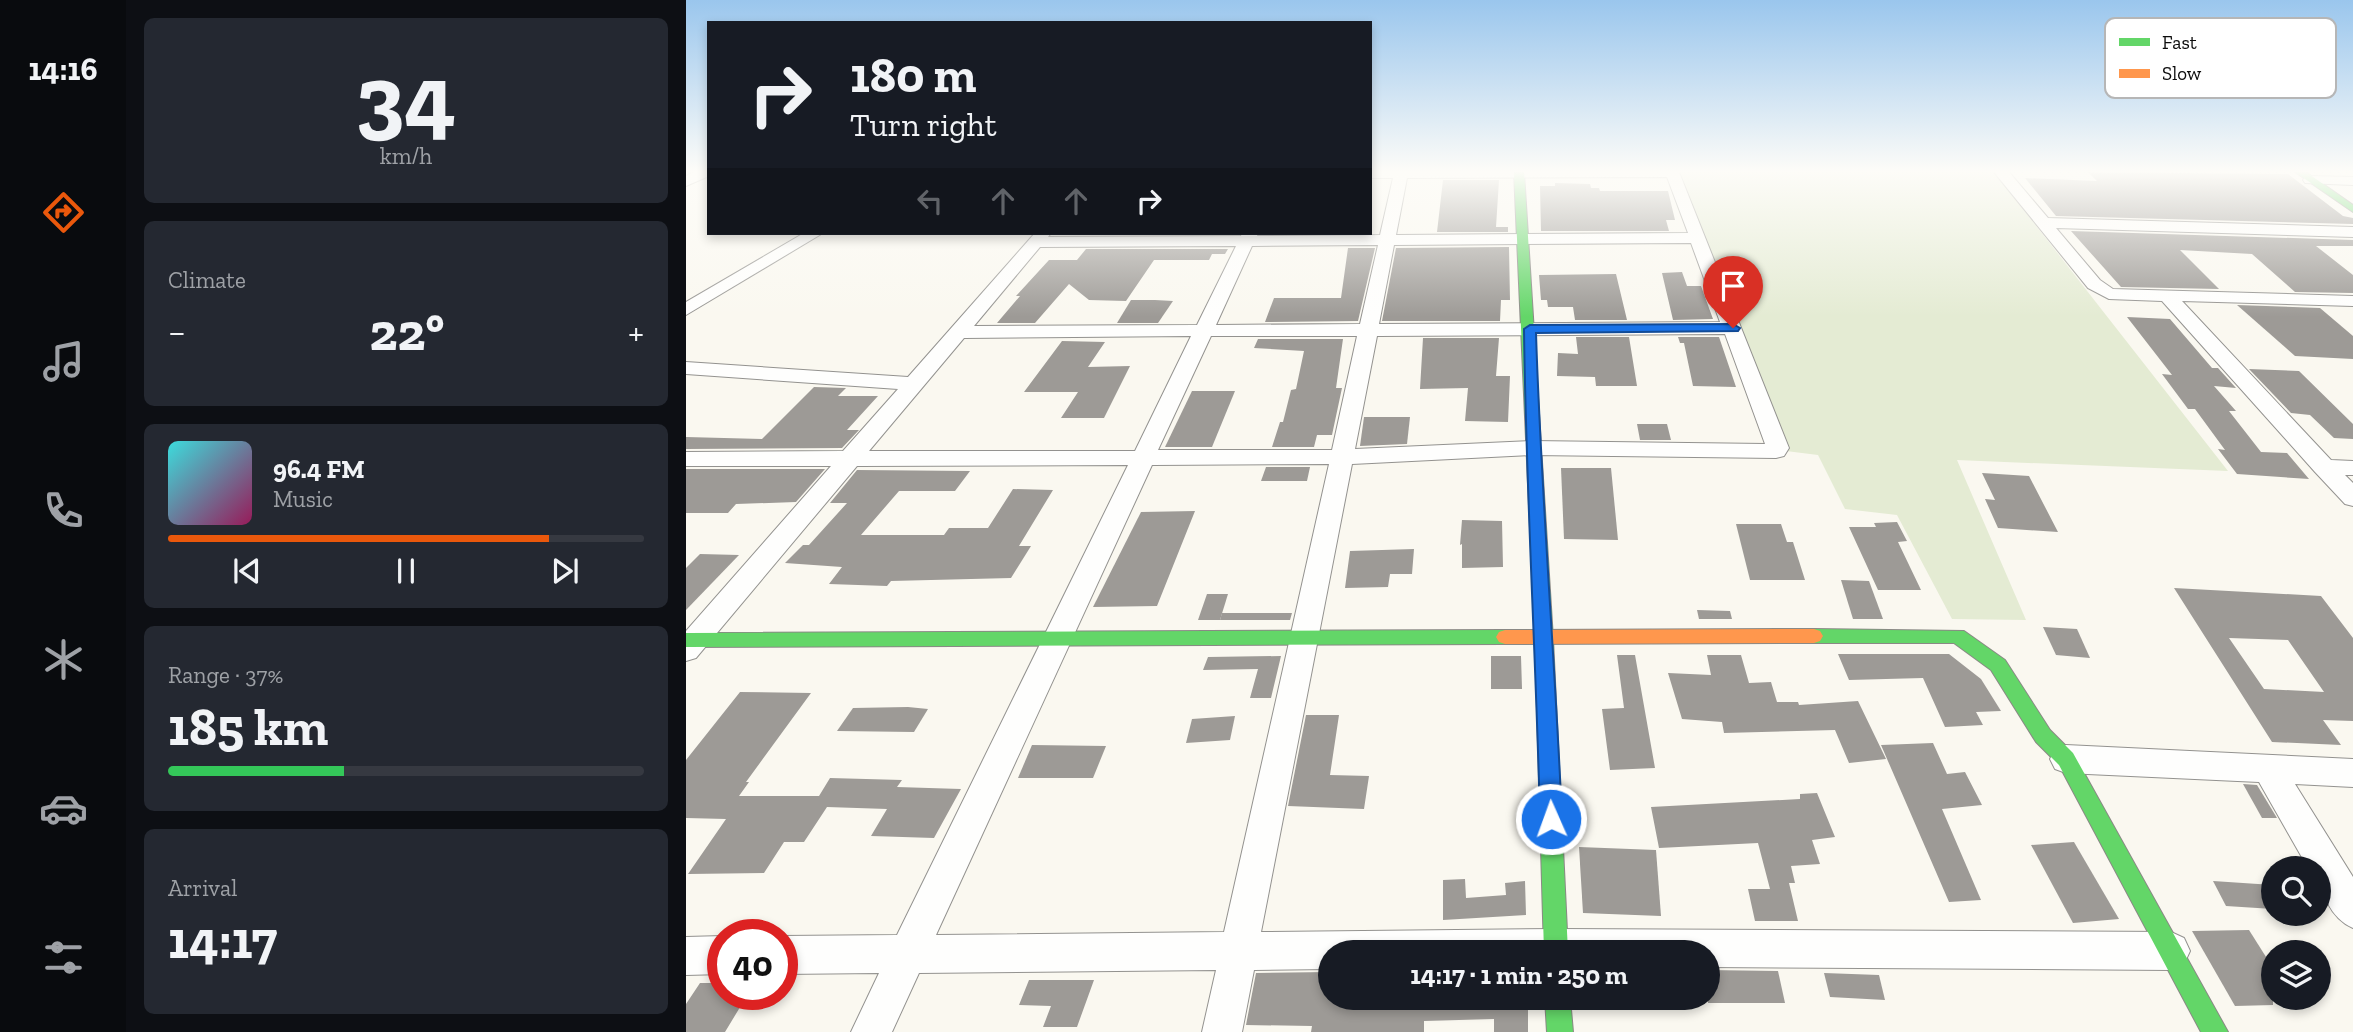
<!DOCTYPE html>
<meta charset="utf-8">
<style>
body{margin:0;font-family:"Zilla Slab",serif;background:#242831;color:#f1f3f6;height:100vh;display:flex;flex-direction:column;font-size:26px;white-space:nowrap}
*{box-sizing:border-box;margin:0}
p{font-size:23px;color:#9ea1a6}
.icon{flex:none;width:38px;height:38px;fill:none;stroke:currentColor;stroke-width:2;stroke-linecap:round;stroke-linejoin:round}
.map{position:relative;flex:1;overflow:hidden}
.sheet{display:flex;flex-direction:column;gap:18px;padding:18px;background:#0d0f14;width:560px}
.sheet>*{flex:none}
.hud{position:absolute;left:21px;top:21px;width:665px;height:214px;border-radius:0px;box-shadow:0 4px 10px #0003;background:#171b24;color:#f1f3f6;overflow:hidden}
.fabs{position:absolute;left:1575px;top:856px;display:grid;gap:14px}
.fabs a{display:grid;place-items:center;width:70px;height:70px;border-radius:50%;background:#171b24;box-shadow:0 4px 10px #0003;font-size:35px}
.speed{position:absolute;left:21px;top:919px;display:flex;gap:14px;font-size:35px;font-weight:700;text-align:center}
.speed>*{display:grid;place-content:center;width:91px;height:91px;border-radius:50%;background:#171b24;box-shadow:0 4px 10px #0003;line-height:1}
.speed .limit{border:10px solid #d22;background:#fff;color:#111}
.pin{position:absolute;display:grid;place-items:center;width:60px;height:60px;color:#fff;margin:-72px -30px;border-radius:50% 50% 50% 0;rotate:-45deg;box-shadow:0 0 7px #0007}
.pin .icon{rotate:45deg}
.me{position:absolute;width:77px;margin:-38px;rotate:358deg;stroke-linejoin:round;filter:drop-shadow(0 0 5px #0008)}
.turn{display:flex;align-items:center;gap:24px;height:147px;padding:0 28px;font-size:32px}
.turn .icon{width:91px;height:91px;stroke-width:2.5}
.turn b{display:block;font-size:49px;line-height:60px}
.lanes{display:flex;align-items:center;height:66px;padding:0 28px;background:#0003;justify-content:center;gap:35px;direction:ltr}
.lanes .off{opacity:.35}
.big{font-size:52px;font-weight:700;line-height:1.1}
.sheet .widget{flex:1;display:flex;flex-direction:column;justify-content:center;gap:10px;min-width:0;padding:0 24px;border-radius:10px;background:#242831}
.sheet .dial{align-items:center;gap:0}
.dial b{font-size:91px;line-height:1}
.song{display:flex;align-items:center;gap:21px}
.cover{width:84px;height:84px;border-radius:10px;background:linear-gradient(135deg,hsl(180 70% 55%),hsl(330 70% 35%))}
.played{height:7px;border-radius:4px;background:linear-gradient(90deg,#ea580c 80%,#363941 80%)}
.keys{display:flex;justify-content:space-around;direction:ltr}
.heat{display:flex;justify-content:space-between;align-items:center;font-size:38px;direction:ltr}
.charge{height:10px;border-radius:5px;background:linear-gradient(90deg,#34c759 37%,#363941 0)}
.trip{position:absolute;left:632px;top:940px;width:402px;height:70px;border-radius:35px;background:#171b24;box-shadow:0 4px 10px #0003;font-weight:700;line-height:70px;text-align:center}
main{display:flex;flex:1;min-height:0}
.menu{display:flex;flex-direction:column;width:126px;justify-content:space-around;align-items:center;background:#090b0e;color:#9ea1a6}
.menu .icon{width:49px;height:49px}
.menu .active{color:#ea580c}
.menu b{font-size:32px;color:#f1f3f6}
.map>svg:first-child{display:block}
.cemetery{fill:#e4ebd3}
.building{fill:#9d9a96;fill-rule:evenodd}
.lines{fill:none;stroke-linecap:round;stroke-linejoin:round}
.street-casing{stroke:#93928f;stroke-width:2}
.fast-casing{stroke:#8a8985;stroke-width:2}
.slow-casing{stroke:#8a8985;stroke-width:2}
.street{fill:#fefefd;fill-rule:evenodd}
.fast{fill:#63d668;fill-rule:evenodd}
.slow{fill:#ff974d;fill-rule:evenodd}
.route{fill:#1a73e8;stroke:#114b97;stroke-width:2}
.key{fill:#fff;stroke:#b6b6b6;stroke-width:2}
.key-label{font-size:19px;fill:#0c0c0c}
</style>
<main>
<nav class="menu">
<b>14:16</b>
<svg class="icon active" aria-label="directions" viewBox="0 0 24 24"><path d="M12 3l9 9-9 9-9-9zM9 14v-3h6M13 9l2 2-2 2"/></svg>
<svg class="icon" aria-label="music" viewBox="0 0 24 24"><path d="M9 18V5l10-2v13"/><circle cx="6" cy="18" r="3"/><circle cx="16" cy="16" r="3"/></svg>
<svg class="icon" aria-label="phone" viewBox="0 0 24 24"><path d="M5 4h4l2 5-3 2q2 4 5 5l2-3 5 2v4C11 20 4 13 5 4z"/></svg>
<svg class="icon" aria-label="climate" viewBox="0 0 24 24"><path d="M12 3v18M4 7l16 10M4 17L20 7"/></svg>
<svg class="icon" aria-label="car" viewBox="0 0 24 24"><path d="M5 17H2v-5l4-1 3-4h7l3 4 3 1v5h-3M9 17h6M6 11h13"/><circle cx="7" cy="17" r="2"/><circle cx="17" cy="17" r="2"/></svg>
<svg class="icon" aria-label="filters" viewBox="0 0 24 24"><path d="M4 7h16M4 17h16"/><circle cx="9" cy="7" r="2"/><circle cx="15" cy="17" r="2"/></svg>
</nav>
<section class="sheet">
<div class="widget dial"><b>34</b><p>km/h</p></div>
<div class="widget"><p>Climate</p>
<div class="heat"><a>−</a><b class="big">22°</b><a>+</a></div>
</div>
<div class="widget">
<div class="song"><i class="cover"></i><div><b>96.4 FM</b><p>Music</p></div></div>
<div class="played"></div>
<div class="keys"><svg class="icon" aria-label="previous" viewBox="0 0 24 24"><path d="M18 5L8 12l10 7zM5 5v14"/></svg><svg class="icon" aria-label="pause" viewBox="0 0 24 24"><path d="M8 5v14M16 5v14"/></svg><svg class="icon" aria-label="next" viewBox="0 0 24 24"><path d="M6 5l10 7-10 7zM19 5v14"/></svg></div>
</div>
<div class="widget"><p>Range · 37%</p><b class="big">185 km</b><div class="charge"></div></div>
<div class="widget"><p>Arrival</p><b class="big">14:17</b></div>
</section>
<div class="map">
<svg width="1667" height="1032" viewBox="0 0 1667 1032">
<rect width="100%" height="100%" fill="#faf8f0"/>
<polygon class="cemetery" points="992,172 1308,172 1542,471 1271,460 1340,620 1266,619 1211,515 1159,509 1132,455 1100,451"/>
<g class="building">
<polygon points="1402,172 1602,174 1657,216 1667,218 1667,224 1370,216 1339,178 1411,181"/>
<polygon points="757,180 813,180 810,227 822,227 822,232 751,232"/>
<polygon points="869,183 904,184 905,188 913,188 914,191 982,191 989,220 980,220 983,231 855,231 854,186 869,186"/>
<polygon points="1385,231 1667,240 1667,246 1630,246 1667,275 1667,293 1609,292 1566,254 1494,250 1533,289 1435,287"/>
<polygon points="823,247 824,300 815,300 814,321 696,321 710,248"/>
<polygon points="662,248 689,248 672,321 579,322 588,298 655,298"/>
<polygon points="400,249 542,249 539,254 526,254 523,260 468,260 440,301 403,300 383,284 349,323 311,323 334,296 330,296 363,260 391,260"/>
<polygon points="996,272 1001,286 1015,286 1027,319 987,320 976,273"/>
<polygon points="930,274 941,320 889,320 887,307 862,307 861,300 855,300 853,275"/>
<polygon points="445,300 469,300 487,301 472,323 431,323"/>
<polygon points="1551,305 1634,308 1667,336 1667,359 1609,356"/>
<polygon points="1441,317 1484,319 1526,368 1532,368 1550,388 1528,386 1550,411 1543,411 1575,452 1601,453 1623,479 1551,474 1532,449 1539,450 1509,409 1502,409 1476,374 1486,375"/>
<polygon points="890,337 943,337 951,386 910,386 909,377 871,376 872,353 892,354"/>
<polygon points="992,337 1033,337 1050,387 1007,386 998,343 994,343"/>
<polygon points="737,338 813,338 810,376 824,376 822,422 779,421 782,388 734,389"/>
<polygon points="572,339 657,339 650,388 656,388 646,435 631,435 628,447 586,447 594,422 597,422 605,390 610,389 618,351 568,348"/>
<polygon points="376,341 419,342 402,367 444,366 418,418 375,418 392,392 338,392"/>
<polygon points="1563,369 1613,371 1667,424 1667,439 1648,438 1624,415 1605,413"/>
<polygon points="128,387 160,388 152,396 192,396 161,430 173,430 156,448 0,449 0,437 76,439"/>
<polygon points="506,391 549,391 526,447 479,447"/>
<polygon points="678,417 724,417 721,444 674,446"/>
<polygon points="951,424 981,424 985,440 954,440"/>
<polygon points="580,467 624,467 621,481 575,481"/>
<polygon points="875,468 925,468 932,540 878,539"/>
<polygon points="0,469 139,469 110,502 50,504 42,513 0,513"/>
<polygon points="171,470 284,471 269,491 213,491 175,535 258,535 263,528 302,528 327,489 367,490 333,546 345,546 325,578 205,581 201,586 143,584 156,567 99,563 117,545 123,545 161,503 144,503"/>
<polygon points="1296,473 1343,476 1372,532 1312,528 1299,499 1309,500"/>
<polygon points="509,511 471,606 407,607 455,512"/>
<polygon points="776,520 816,521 817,567 776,568 776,544 774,545"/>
<polygon points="1211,522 1221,541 1212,542 1235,590 1192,590 1163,527 1190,527 1188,523"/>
<polygon points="1050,524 1095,524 1101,542 1107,542 1119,580 1064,580"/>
<polygon points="728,549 726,574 704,574 702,587 659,588 664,551"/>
<polygon points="14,554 53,555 0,610 0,568"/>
<polygon points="1155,580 1183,581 1197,619 1167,619"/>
<path d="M1488,588L1635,596L1667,638V721L1637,720L1655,745L1586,742ZM1543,638L1602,640L1638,692L1578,689Z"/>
<polygon points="521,594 542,594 534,620 512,620"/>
<polygon points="1011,610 1044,611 1046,619 1013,619"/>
<polygon points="536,613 606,613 604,620 534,620"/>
<polygon points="1357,627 1391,629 1404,658 1370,655"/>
<polygon points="1152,654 1263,654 1295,679 1315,711 1290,712 1297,725 1259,727 1237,678 1163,680"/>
<polygon points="931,655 949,655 969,768 924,770 916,709 938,708"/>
<polygon points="1021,655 1055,655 1063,683 1085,682 1091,702 1112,702 1113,705 1172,701 1200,759 1163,763 1149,730 1038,733 1036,722 996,719 982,673 1025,675"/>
<polygon points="595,656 585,698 564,698 572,669 517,670 522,657"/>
<polygon points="805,656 835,656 836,689 805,689"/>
<polygon points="54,692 125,693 60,782 63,782 53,796 133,796 144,778 216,780 211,787 275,789 248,838 185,836 201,809 141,807 118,842 98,842 78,873 2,874 40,819 0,818 0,760"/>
<polygon points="222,707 242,709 228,732 151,731 167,708"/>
<polygon points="620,715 653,715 644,775 683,776 678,809 602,806"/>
<polygon points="549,716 544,740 500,743 506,719"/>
<polygon points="1247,743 1261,774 1279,772 1296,805 1256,809 1295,900 1263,902 1195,745"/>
<polygon points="346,745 420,746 407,778 332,778"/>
<polygon points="1557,784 1571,785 1591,818 1576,818"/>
<polygon points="1131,793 1149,837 1126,840 1134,864 1105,866 1109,883 1103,883 1112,921 1069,921 1062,889 1084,889 1072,843 973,848 965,807 1114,799 1114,794"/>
<polygon points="1388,842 1433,919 1387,923 1345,845"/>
<polygon points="893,847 970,850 975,916 897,913"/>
<polygon points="779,879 780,898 820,895 819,883 839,881 840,915 757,920 757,880"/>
<polygon points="1527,881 1587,885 1587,909 1540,906"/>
<polygon points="1563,930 1587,968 1587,1005 1549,1006 1506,931"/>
<polygon points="1022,970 1092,971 1099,1003 1022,1003"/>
<polygon points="644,972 644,998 842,998 842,1032 808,1032 808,1019 738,1021 738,1032 625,1032 626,1026 560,1025 570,973"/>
<polygon points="1138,973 1193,975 1199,1000 1144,997"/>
<polygon points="343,980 408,980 391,1027 357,1027 365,1006 333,1005"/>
<polygon points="14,983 37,983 37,994 62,994 39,1032 0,1032 0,1004"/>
</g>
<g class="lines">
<defs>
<g id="street">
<polygon points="8,172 23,172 23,176 0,186 0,176"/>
<path d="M684,172H993L1103,448L1098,456L1090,458L846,455L666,464L575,932L870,929L1485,932L1498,938L1504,951L1498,964L1485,970L1022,967V952H644V969L568,970L556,1032H516L530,970L233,973L206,1032H165L193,973L96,974V936L211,935L442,465L171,466L10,658L0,661V631L145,466H0V452L157,451L212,389L0,374V362L222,377L349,233H365L362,237L555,236L556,233H572L571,236L694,235L707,178H684ZM981,177L1002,233L710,235L721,178ZM1005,243L1034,322L693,324L708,245ZM692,245L674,324L530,325L566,246ZM550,246L511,325L288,326L354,247ZM1039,334L1079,444L846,441L669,449L691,336ZM505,336L449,451H183L278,338ZM525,336H671L646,450H472ZM643,464L538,932L250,935L466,465Z"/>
<polygon points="1308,172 1323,172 1362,218 1667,227 1667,237 1370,228 1414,280 1427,289 1667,296 1667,306 1496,301 1645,460 1667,461 1667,475 1659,475 1667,483 1667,506 1659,504 1629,472 1476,301 1423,299 1402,288"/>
<polygon points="1624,176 1667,177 1667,185 1619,183 1617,180 1619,177"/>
<polygon points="118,233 137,233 0,315 0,302"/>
<path d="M1380,745L1667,759V787L1609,784L1667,877V928C1645,919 1633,891 1633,868H1622L1573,782L1380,773L1369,769L1364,759L1369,749Z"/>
<polygon points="37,936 37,974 0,975 0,937"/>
</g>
<g id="fast">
<polygon points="828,172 838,172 867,639 882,952 858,952 849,639"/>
<polygon points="1609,172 1620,172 1667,205 1667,212"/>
<polygon points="1128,629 1278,631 1319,660 1364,730 1387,753 1542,1032 1515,1032 1373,765 1350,742 1305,670 1268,643 1128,643 1122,641 1119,636 1122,631"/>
<polygon points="819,630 825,632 828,637 825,642 819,644 0,647 0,633"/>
<polygon points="859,998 884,998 887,1032 861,1032"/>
</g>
<polygon id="slow" points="1128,629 1134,631 1137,636 1134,641 1128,643 819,644 813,642 810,637 813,632 819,630"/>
</defs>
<use href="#street" class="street-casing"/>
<use href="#fast" class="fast-casing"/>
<use href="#slow" class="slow-casing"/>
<use href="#street" class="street"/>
<use href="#fast" class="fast"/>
<use href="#slow" class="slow"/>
</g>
<linearGradient id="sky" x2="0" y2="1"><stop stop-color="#9ac6ed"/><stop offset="0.54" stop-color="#fdfcf8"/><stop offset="1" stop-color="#fdfcf8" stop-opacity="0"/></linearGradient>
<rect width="1667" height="317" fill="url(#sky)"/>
<path class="route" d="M1047,324L1054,328L1052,331L850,333C855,495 869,657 876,819L873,826L865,829L857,826L854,819C850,656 840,493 838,329L844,325Z"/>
<rect x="1419" y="18" width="231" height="80" rx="10" class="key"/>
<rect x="1433" y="38" width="31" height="8" fill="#63d668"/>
<rect x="1433" y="69" width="31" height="9" fill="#ff974d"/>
<g class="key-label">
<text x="1476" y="49">Fast</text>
<text x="1476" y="80">Slow</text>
</g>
</svg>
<div class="fabs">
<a><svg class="icon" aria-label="search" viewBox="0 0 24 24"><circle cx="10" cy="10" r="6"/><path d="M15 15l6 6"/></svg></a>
<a><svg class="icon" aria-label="layers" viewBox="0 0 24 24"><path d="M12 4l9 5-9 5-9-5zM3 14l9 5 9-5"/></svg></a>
</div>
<div class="speed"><div class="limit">40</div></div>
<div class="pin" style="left:1047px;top:328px;background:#d93025"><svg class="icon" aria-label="arrive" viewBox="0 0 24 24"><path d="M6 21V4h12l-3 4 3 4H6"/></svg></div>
<svg class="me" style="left:865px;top:819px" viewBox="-20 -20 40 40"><circle r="17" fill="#1a73e8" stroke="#fff" stroke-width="3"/><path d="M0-11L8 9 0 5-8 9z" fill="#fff"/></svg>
<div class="trip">14:17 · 1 min · 250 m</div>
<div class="hud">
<div class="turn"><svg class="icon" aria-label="right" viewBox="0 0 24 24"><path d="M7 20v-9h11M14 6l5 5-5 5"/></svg><div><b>180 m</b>Turn right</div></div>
<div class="lanes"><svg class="icon off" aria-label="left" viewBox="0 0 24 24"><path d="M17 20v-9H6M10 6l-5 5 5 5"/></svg><svg class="icon off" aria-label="ahead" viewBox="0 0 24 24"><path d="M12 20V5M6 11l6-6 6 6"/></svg><svg class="icon off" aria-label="ahead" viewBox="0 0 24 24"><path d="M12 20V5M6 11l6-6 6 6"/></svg><svg class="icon" aria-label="right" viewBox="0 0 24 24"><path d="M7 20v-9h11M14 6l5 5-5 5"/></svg></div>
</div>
</div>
</main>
